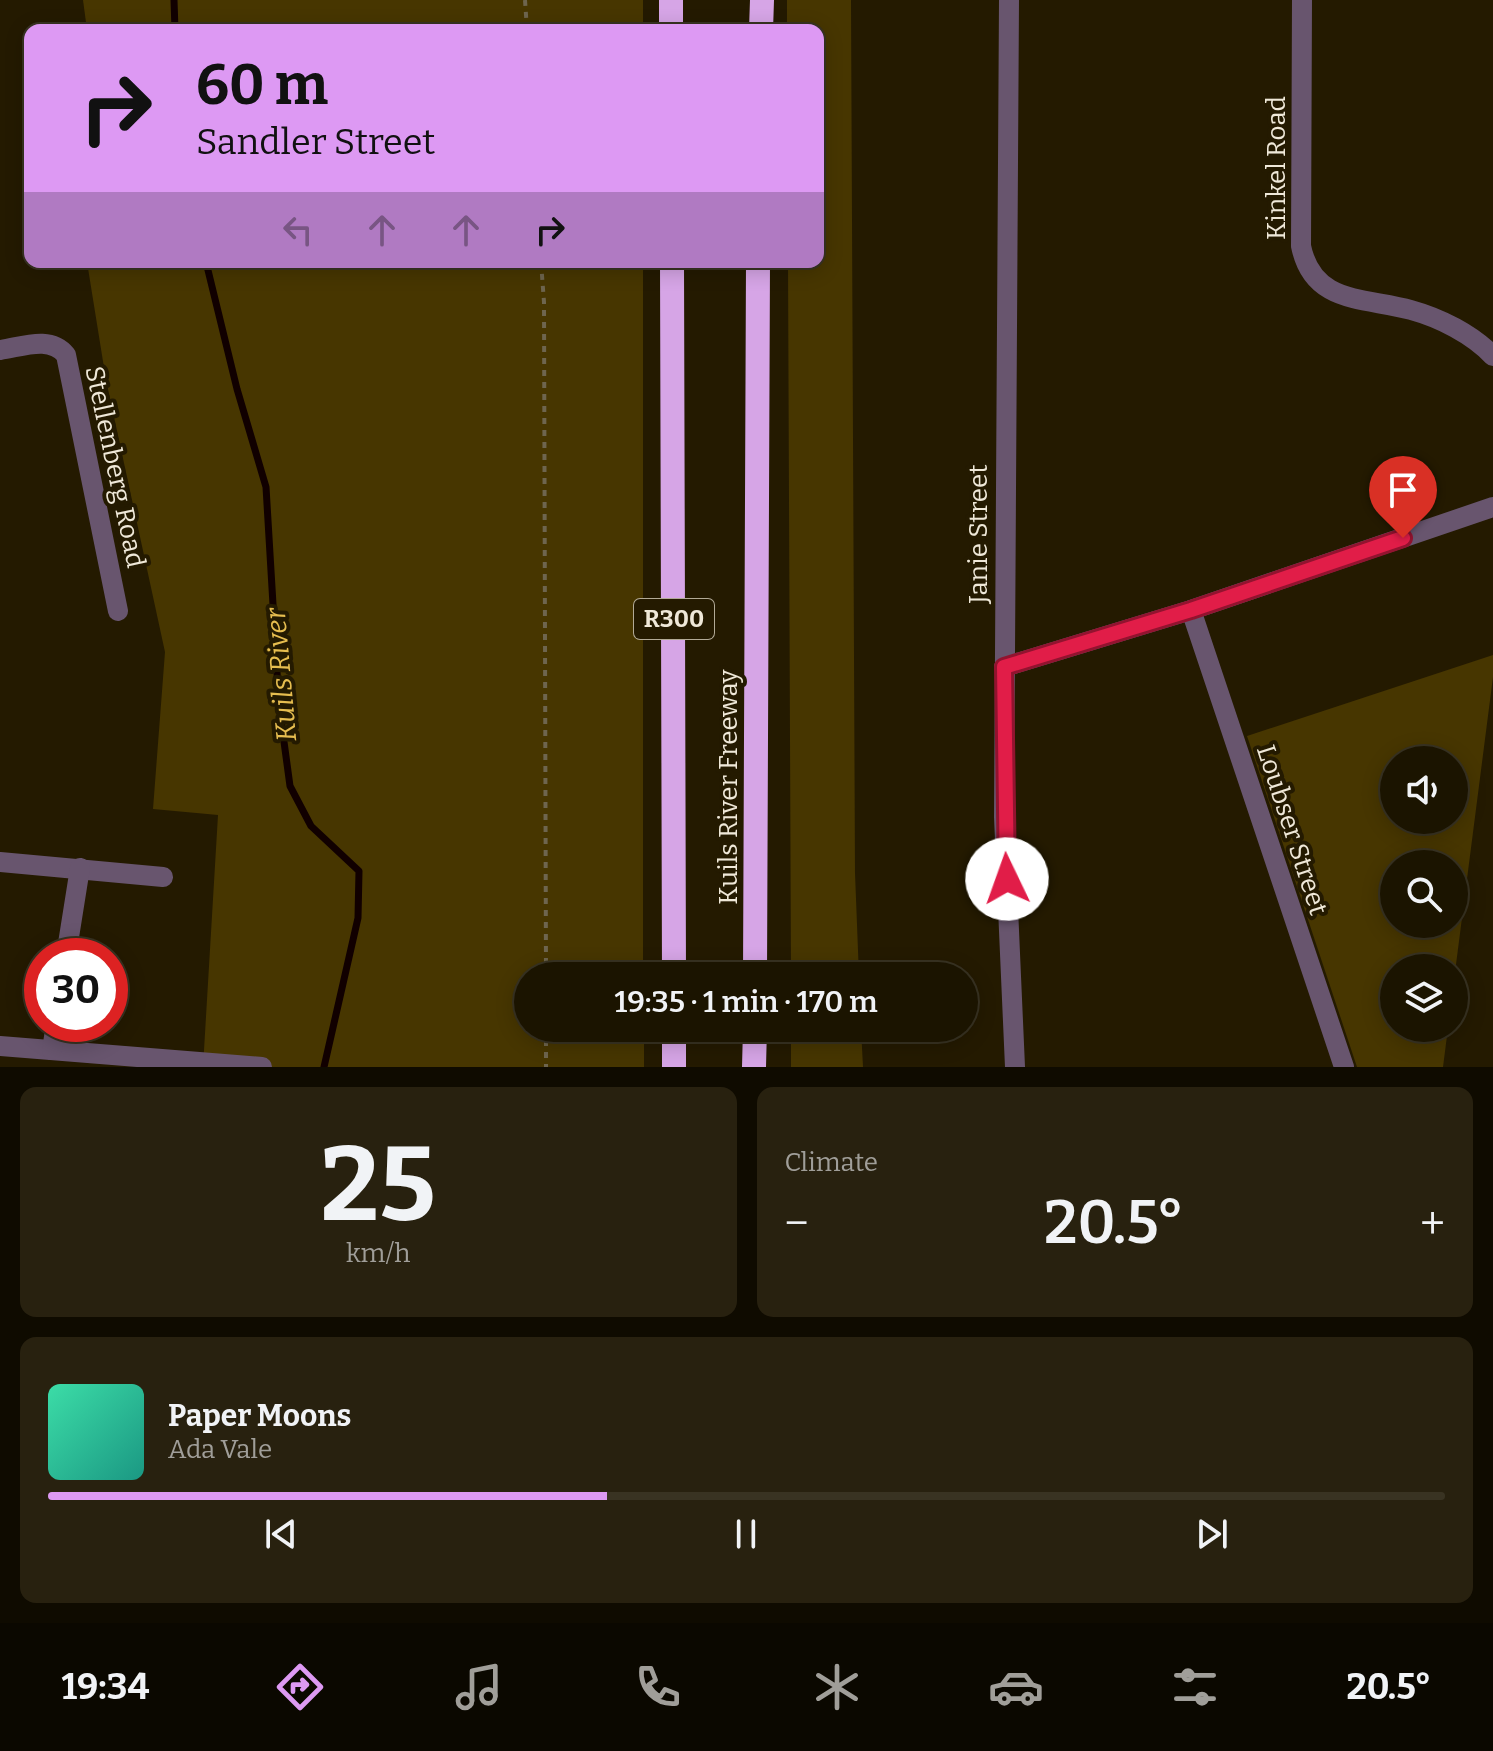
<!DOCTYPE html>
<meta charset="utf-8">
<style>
body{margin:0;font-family:Bitter,serif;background:#28210f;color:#f1f3f6;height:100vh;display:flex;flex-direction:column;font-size:30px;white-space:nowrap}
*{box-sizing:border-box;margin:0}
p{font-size:26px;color:#a09e99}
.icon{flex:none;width:44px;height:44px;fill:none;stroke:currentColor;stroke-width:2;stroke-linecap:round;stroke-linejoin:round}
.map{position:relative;height:1067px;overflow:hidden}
.sheet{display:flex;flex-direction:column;gap:20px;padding:20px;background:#0f0b00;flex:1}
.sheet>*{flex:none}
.hud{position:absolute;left:24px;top:24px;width:800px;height:244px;border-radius:16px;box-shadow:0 4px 20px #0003,0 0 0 2px #393322;background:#dd99f3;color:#111;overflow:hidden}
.tools{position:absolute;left:1380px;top:746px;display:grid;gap:16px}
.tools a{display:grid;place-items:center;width:88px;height:88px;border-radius:50%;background:#1b1400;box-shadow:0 4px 20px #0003,0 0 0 2px #393322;font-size:40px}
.speed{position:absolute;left:24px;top:938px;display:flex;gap:16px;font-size:40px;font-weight:700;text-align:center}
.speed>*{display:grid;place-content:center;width:104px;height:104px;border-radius:50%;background:#1b1400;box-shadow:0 4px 20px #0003,0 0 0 2px #393322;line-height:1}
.speed .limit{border:12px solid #d22;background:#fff;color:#111}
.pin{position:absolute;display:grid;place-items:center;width:68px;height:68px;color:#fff;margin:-82px -34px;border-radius:50% 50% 50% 0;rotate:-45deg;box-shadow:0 0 8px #0007}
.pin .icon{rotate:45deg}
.me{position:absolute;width:88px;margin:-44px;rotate:357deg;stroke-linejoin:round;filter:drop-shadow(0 0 6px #0008)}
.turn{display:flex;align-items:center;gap:28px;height:168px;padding:0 40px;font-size:36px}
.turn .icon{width:104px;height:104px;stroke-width:2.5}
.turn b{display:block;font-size:56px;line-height:68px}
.lanes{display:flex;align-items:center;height:76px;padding:0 40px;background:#0003;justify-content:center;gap:40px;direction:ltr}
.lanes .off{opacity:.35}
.big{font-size:60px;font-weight:600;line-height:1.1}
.sheet .card{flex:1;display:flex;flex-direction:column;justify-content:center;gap:12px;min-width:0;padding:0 28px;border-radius:16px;background:#28210f}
.sheet .dial{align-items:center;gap:0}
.dial b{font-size:104px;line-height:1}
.song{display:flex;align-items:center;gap:24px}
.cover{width:96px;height:96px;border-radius:12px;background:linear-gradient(135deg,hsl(160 70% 55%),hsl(170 70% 35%))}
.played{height:8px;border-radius:4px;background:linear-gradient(90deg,#dd99f3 40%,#393322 40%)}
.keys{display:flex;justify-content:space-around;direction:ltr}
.heat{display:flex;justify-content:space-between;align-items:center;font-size:44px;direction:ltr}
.sheet .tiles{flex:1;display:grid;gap:20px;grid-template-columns:1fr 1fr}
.card:last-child{grid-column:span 2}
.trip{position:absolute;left:514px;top:962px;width:464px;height:80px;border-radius:40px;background:#1b1400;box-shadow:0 4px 20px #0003,0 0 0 2px #393322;font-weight:600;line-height:80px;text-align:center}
.dock{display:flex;height:128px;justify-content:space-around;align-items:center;background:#0b0800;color:#a09e99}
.dock .icon{width:56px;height:56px}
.dock .current{color:#dd99f3}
.dock b{font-size:36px;color:#f1f3f6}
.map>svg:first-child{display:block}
.green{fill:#473600;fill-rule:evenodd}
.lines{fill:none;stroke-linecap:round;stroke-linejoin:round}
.stream{stroke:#100;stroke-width:7}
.path{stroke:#6e654e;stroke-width:4;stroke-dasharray:6 6;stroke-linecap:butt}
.minor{stroke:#68556e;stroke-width:20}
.highway{stroke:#d6a5e6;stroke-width:24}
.route-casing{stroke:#92132f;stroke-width:20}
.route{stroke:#e11d48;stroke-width:14}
.labels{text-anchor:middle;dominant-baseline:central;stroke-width:8;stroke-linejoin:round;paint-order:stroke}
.shield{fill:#241a00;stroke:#b2aa97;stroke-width:2}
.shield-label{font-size:24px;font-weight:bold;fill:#efe8d8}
.street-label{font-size:26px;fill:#efe8d8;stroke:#241a00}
.water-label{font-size:28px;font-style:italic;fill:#e6bd4f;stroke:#241a00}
</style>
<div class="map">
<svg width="1493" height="1067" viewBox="0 0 1493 1067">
<rect width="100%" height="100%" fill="#241a00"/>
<g class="green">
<polygon points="83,0 643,0 643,30 87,30"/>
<polygon points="787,0 851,0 855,873 859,976 791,976 788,262 818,262 818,30 787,30"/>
<polygon points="87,262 643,262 643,976 528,976 528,1028 644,1028 644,1067 203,1067 218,815 153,809 165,652 106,380"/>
<path d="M1493,655V677L1454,980V968H1394V1028H1448L1443,1067H1357L1247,736ZM1454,760V820H1394V760ZM1454,864V924H1394V864Z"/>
<polygon points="791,1028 861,1028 863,1067 791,1067"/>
</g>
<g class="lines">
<g class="stream">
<polyline points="174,0 175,30"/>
<polyline points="206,262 237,389 266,487 279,705 290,786 311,826 359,871 358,918 324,1067"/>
</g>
<g class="path">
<polyline points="525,0 527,30"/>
<polyline points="541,262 544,302 546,976"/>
<polyline points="546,1028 546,1067"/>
</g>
<g class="minor">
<polyline points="1009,0 1004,817 1015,1067"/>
<path d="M1302,0L1301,246C1313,305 1365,297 1411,310C1440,318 1472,334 1493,356"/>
<path d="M0,350C22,347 50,335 66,355L118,611"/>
<polyline points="1191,610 1344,1067"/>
<polyline points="1004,667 1191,610 1493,507"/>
<polyline points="0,862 163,877"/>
<polyline points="66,956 80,868"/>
<polyline points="0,1046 262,1067"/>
<polyline points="52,1050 56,1024"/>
</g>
<g class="highway">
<polyline points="671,0 671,30"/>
<polyline points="761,30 762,0"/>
<polyline points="672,262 674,976"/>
<polyline points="755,976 758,262"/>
<polyline points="674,1028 674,1067"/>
<polyline points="754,1067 755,1028"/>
</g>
</g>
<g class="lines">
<defs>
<polyline id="route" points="1007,879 1004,667 1191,610 1403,538"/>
</defs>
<use href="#route" class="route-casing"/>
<use href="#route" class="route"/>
</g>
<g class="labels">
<rect class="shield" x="634" y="599" width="80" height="40" rx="6"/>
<g class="shield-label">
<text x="674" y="619">R300</text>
</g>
<g class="street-label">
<text transform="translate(1276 168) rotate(-90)">Kinkel Road</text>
<text transform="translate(115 467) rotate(78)">Stellenberg Road</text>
<text transform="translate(978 534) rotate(-90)">Janie Street</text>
<text transform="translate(728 787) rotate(-90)">Kuils River Freeway</text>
<text transform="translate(1292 830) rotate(72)">Loubser Street</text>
</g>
<g class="water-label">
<text transform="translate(281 675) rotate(-95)">Kuils River</text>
</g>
</g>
</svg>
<div class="tools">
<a><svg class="icon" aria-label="sound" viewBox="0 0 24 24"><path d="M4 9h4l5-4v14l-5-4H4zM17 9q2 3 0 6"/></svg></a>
<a><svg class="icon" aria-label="search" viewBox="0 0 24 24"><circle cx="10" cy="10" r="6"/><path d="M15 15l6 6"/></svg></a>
<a><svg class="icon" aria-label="layers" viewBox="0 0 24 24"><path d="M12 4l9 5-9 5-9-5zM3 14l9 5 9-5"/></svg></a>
</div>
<div class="speed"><div class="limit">30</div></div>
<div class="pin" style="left:1403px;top:538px;background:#d93025"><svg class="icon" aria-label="arrive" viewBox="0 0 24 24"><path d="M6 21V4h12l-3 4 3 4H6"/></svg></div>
<svg class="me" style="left:1007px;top:879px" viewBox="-20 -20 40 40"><circle r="19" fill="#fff"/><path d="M0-13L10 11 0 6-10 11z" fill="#e11d48"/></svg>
<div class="trip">19:35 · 1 min · 170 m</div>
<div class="hud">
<div class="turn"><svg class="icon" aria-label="right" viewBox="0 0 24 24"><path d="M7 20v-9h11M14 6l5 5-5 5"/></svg><div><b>60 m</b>Sandler Street</div></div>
<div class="lanes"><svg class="icon off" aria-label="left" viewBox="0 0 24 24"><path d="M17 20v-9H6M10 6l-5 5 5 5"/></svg><svg class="icon off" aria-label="ahead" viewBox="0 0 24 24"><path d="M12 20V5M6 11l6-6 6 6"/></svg><svg class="icon off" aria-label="ahead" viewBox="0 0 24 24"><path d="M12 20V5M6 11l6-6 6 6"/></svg><svg class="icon" aria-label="right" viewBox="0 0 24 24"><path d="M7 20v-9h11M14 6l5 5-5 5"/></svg></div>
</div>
</div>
<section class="sheet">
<div class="tiles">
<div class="card dial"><b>25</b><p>km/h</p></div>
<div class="card"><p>Climate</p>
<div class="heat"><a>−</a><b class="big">20.5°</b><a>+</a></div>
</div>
<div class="card">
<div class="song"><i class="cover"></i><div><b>Paper Moons</b><p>Ada Vale</p></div></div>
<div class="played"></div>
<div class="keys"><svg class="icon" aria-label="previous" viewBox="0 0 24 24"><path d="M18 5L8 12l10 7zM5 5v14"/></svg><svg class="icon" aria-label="pause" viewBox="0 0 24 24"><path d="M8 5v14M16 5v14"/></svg><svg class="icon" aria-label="next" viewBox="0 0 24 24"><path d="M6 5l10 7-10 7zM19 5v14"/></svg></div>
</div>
</div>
</section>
<nav class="dock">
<b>19:34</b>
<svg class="icon current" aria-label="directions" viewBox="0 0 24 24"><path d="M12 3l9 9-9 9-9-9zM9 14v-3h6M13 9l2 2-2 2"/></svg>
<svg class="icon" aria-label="music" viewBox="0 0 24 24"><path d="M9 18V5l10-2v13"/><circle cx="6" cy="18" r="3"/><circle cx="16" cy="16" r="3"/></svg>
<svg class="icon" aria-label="phone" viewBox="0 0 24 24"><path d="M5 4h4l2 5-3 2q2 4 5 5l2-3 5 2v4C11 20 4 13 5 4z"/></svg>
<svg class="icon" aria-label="climate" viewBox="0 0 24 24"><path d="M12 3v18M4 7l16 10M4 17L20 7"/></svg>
<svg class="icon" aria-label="car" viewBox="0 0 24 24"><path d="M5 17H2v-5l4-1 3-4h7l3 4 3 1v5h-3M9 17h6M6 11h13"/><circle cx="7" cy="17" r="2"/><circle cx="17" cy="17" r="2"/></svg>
<svg class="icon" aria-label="filters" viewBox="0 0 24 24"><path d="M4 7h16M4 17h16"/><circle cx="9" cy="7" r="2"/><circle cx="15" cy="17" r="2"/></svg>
<b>20.5°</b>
</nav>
